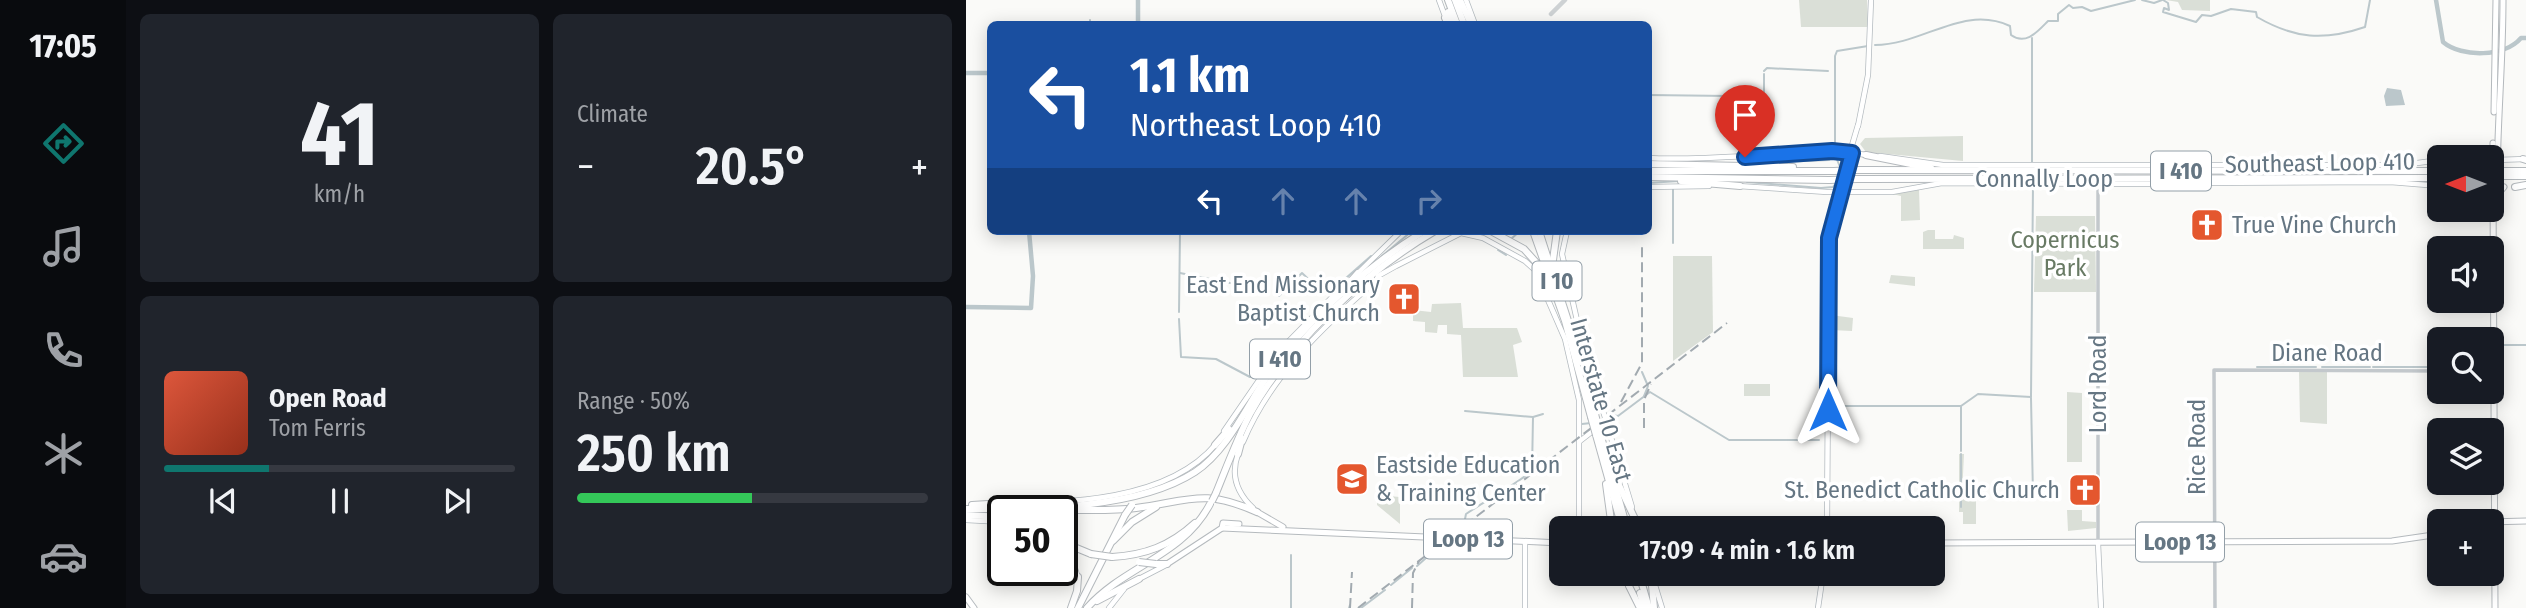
<!DOCTYPE html>
<meta charset="utf-8">
<style>
body{margin:0;font-family:"Fira Sans Condensed",sans-serif;background:#20242c;color:#f1f3f6;height:100vh;display:flex;flex-direction:column;font-size:26px;white-space:nowrap}
*{box-sizing:border-box;margin:0}
p{font-size:23px;color:#9ea1a6}
.icon{flex:none;width:38px;height:38px;fill:none;stroke:currentColor;stroke-width:2;stroke-linecap:round;stroke-linejoin:round}
.map{position:relative;flex:1;overflow:hidden}
.sheet{display:flex;flex-direction:column;gap:14px;padding:14px;background:#0d0f14;width:840px}
.sheet>*{flex:none}
.guide{position:absolute;left:21px;top:21px;width:665px;height:214px;border-radius:10px;box-shadow:0 4px 18px #0003;background:#1a4fa0;color:#fff;overflow:hidden}
.needle{width:46px;rotate:270deg}
.controls{position:absolute;left:1461px;top:145px;display:grid;gap:14px}
.controls a{display:grid;place-items:center;width:77px;height:77px;border-radius:10px;background:#171b24;box-shadow:0 4px 18px #0003;font-size:35px}
.speed{position:absolute;left:21px;top:495px;display:flex;gap:14px;font-size:35px;font-weight:700;text-align:center}
.speed>*{display:grid;place-content:center;width:91px;height:91px;border-radius:50%;background:#171b24;box-shadow:0 4px 18px #0003;line-height:1}
.speed .limit{border:4px solid #111;border-radius:10px;background:#fff;color:#111}
.pin{position:absolute;display:grid;place-items:center;width:60px;height:60px;color:#fff;margin:-72px -30px;border-radius:50% 50% 50% 0;rotate:-45deg;box-shadow:0 0 7px #0007}
.pin .icon{rotate:45deg}
.me{position:absolute;width:77px;margin:-38px;rotate:0deg;stroke-linejoin:round;filter:drop-shadow(0 0 5px #0008)}
.turn{display:flex;align-items:center;gap:24px;height:147px;padding:0 28px;font-size:32px}
.turn .icon{width:91px;height:91px;stroke-width:2.5}
.turn b{display:block;font-size:49px;line-height:60px}
.lanes{display:flex;align-items:center;height:66px;padding:0 28px;background:#0003;justify-content:center;gap:35px;direction:ltr}
.lanes .off{opacity:.35}
.big{font-size:52px;font-weight:600;line-height:1.1}
.sheet .card{flex:1;display:flex;flex-direction:column;justify-content:center;gap:10px;min-width:0;padding:0 24px;border-radius:10px;background:#20242c}
.sheet .dial{align-items:center;gap:0}
.dial b{font-size:91px;line-height:1}
.song{display:flex;align-items:center;gap:21px}
.cover{width:84px;height:84px;border-radius:10px;background:linear-gradient(135deg,hsl(10 70% 55%),hsl(10 70% 35%))}
.played{height:7px;border-radius:4px;background:linear-gradient(90deg,#0f766e 30%,#363941 30%)}
.keys{display:flex;justify-content:space-around;direction:ltr}
.heat{display:flex;justify-content:space-between;align-items:center;font-size:38px;direction:ltr}
.charge{height:10px;border-radius:5px;background:linear-gradient(90deg,#34c759 50%,#363941 0)}
.sheet .tiles{flex:1;display:grid;gap:14px;grid-template-columns:repeat(2,1fr)}
.trip{position:absolute;left:583px;top:516px;width:396px;height:70px;border-radius:10px;background:#171b24;box-shadow:0 4px 18px #0003;font-weight:600;line-height:70px;text-align:center}
main{display:flex;flex:1;min-height:0}
.dock{display:flex;flex-direction:column;width:126px;justify-content:space-around;align-items:center;background:#090b0e;color:#9ea1a6}
.dock .icon{width:49px;height:49px}
.dock .selected{color:#0f766e}
.dock b{font-size:32px;color:#f1f3f6}
.map>svg:first-child{display:block}
.green{fill:#dadfd7}
.water{fill:#bbc7cb}
.lines{fill:none;stroke-linecap:round;stroke-linejoin:round}
.stream{stroke:#bbc7cb;stroke-width:2}
.river{stroke:#bbc7cb;stroke-width:4.5}
.taxiway{stroke:#ced2d4;stroke-width:4.5}
.secondary-casing{stroke:#b3babf;stroke-width:6}
.primary-casing{stroke:#b5babe;stroke-width:7}
.trunk-casing{stroke:#b4b9bd;stroke-width:7}
.motorway-casing{stroke:#b4b9bd;stroke-width:8}
.tertiary{stroke:#c3c8cc;stroke-width:3.5}
.secondary{stroke:#fff;stroke-width:4.5}
.primary{stroke:#fff;stroke-width:5}
.trunk{stroke:#fff;stroke-width:5}
.motorway{stroke:#fff;stroke-width:6}
.rail{stroke:#a2aab0;stroke-width:2;stroke-dasharray:10 5;stroke-linecap:butt}
.motorway-bridge-casing{stroke:#b4b9bd;stroke-width:8;stroke-linecap:butt}
.motorway-bridge{stroke:#fff;stroke-width:6}
.route-casing{stroke:#114b97;stroke-width:18}
.route{stroke:#1a73e8;stroke-width:12}
.labels{text-anchor:middle;dominant-baseline:central;stroke-width:7;stroke-linejoin:round;paint-order:stroke}
.shield{fill:#fff;stroke:#939fa8;stroke-width:2}
.shield-label{font-size:23px;font-weight:bold;fill:#657683}
.street-label{font-size:24px;fill:#657683;stroke:#fff}
.poi-label{font-size:24px;fill:#657683;stroke:#fff;text-anchor:start}
.park-label{font-size:24px;fill:#687a64;stroke:#fff}
</style>
<main>
<nav class="dock">
<b>17:05</b>
<svg class="icon selected" aria-label="directions" viewBox="0 0 24 24"><path d="M12 3l9 9-9 9-9-9zM9 14v-3h6M13 9l2 2-2 2"/></svg>
<svg class="icon" aria-label="music" viewBox="0 0 24 24"><path d="M9 18V5l10-2v13"/><circle cx="6" cy="18" r="3"/><circle cx="16" cy="16" r="3"/></svg>
<svg class="icon" aria-label="phone" viewBox="0 0 24 24"><path d="M5 4h4l2 5-3 2q2 4 5 5l2-3 5 2v4C11 20 4 13 5 4z"/></svg>
<svg class="icon" aria-label="climate" viewBox="0 0 24 24"><path d="M12 3v18M4 7l16 10M4 17L20 7"/></svg>
<svg class="icon" aria-label="car" viewBox="0 0 24 24"><path d="M5 17H2v-5l4-1 3-4h7l3 4 3 1v5h-3M9 17h6M6 11h13"/><circle cx="7" cy="17" r="2"/><circle cx="17" cy="17" r="2"/></svg>
</nav>
<section class="sheet">
<div class="tiles">
<div class="card dial"><b>41</b><p>km/h</p></div>
<div class="card"><p>Climate</p>
<div class="heat"><a>−</a><b class="big">20.5°</b><a>+</a></div>
</div>
<div class="card">
<div class="song"><i class="cover"></i><div><b>Open Road</b><p>Tom Ferris</p></div></div>
<div class="played"></div>
<div class="keys"><svg class="icon" aria-label="previous" viewBox="0 0 24 24"><path d="M18 5L8 12l10 7zM5 5v14"/></svg><svg class="icon" aria-label="pause" viewBox="0 0 24 24"><path d="M8 5v14M16 5v14"/></svg><svg class="icon" aria-label="next" viewBox="0 0 24 24"><path d="M6 5l10 7-10 7zM19 5v14"/></svg></div>
</div>
<div class="card"><p>Range · 50%</p><b class="big">250 km</b><div class="charge"></div></div>
</div>
</section>
<div class="map">
<svg width="1560" height="608" viewBox="0 0 1560 608">
<rect width="100%" height="100%" fill="#fafaf8"/>
<g class="green">
<polygon points="833,0 901,0 902,27 835,27"/>
<polygon points="1200,0 1244,0 1244,11 1216,10 1212,2"/>
<polygon points="997,136 997,161 900,152 894,144 899,138"/>
<polygon points="953,189 954,220 935,221 935,196 926,194"/>
<polygon points="1070,216 1129,216 1130,292 1068,292"/>
<polygon points="962,230 969,230 969,239 987,239 988,235 998,238 998,249 957,249 957,232"/>
<polygon points="707,256 746,256 747,332 707,361"/>
<polygon points="925,275 949,277 949,286 923,283"/>
<polygon points="495,303 497,328 551,328 556,342 547,345 552,377 497,377 495,335 481,334 481,325 472,325 471,333 459,332 459,322 447,321 447,310 465,312 466,304"/>
<polygon points="865,315 887,318 886,331 865,330"/>
<polygon points="1333,372 1361,372 1361,424 1334,422"/>
<rect x="778" y="384" width="26" height="12"/>
<polygon points="1101,392 1116,393 1116,462 1101,462"/>
<polygon points="993,454 998,454 996,495 1010,496 1010,524 997,524 997,512 993,512"/>
<polygon points="412,481 412,489 418,490 422,496 434,497 434,524 411,505"/>
<polygon points="1101,510 1116,510 1116,521 1130,522 1130,528 1102,531"/>
</g>
<polygon class="water" points="1421,88 1435,90 1439,105 1420,106 1418,96"/>
<g class="lines">
<g class="stream">
<polyline points="1176,0 1188,3 1196,0"/>
<path d="M1197,0L1202,3L1203,10L1198,8L1197,12L1230,22L1236,15L1245,16L1265,9L1290,12L1291,17C1329,39 1358,41 1399,27L1404,0"/>
<polyline points="124,24 124,20"/>
<polyline points="1066,38 1066,162"/>
<path d="M909,45C957,45 997,4 1044,26L1045,35C1060,46 1072,31 1082,21H1092V14L1103,5L1107,8L1116,7L1125,11L1169,0"/>
<polyline points="798,71 801,68 862,71"/>
<polyline points="798,74 798,115"/>
<polyline points="682,95 763,96"/>
<polyline points="766,97 797,96"/>
<polyline points="869,150 869,56 871,51 902,46"/>
<polyline points="872,154 877,166"/>
<polyline points="870,157 874,167"/>
<polyline points="785,163 863,160 868,156"/>
<polyline points="781,182 855,188 867,187 870,183"/>
<polyline points="682,183 713,181"/>
<polyline points="707,188 707,243"/>
<polyline points="545,239 554,231"/>
<polyline points="532,250 540,255"/>
<polyline points="416,256 446,231"/>
<polyline points="214,273 264,283"/>
<polyline points="313,296 336,273 355,291 363,293 405,256"/>
<polyline points="213,312 214,231"/>
<polyline points="213,319 215,357 250,359 284,377"/>
<polyline points="1533,345 1560,345"/>
<polyline points="1291,367 1350,367"/>
<polyline points="1356,367 1404,367"/>
<polyline points="1407,367 1461,367"/>
<polyline points="1464,367 1474,367"/>
<polyline points="676,372 682,386 678,396"/>
<polyline points="1065,398 1067,495"/>
<polyline points="867,406 995,406 1012,394 1065,397 1067,185"/>
<polyline points="995,406 995,451"/>
<polyline points="499,411 567,417 577,414"/>
<polyline points="646,415 652,416 684,392 763,440 853,440"/>
<polyline points="616,424 625,423"/>
<polyline points="995,454 995,507"/>
<path d="M498,524L500,514C522,499 545,488 566,471L567,417"/>
<polyline points="484,535 496,525"/>
<polyline points="472,548 480,542"/>
<polyline points="451,566 469,550"/>
<polyline points="425,585 446,568"/>
<polyline points="325,608 325,555"/>
<polyline points="383,608 384,605"/>
<polyline points="395,608 419,590"/>
</g>
<g class="river">
<polyline points="172,0 172,24"/>
<path d="M1470,0L1477,42C1496,58 1539,57 1555,38H1560"/>
<polyline points="0,73 24,73"/>
<polyline points="0,307 65,308 67,276 63,231"/>
</g>
<polyline class="taxiway" points="585,14 599,0"/>
<defs>
<g id="secondary">
<polyline points="473,0 480,19"/>
<polyline points="500,0 509,24"/>
<polyline points="892,126 902,75 905,0"/>
<polyline points="914,156 977,165 1436,165 1474,160"/>
<path d="M682,158C756,162 829,147 902,155"/>
<polyline points="1530,160 1560,159"/>
<polyline points="1219,183 1424,182 1474,186"/>
<polyline points="772,186 861,192 926,192 976,183 1200,184"/>
<polyline points="682,187 743,186"/>
<polyline points="869,214 886,152"/>
<polyline points="601,231 596,254 615,338 666,507"/>
<polyline points="391,274 435,231"/>
<polyline points="410,281 412,276 430,266 495,233 517,238 559,261 569,270 599,339 613,400 613,528"/>
<polyline points="258,431 313,351 376,287"/>
<polyline points="614,441 641,420"/>
<path d="M277,442C304,377 357,326 410,281"/>
<path d="M272,454C264,476 271,493 287,508"/>
<path d="M21,504C93,503 200,504 250,444"/>
<polyline points="0,520 37,522"/>
<polyline points="861,528 863,244 868,206 892,125"/>
<polyline points="559,542 559,608"/>
<polyline points="1132,543 1135,608"/>
<polyline points="96,549 106,559 112,578"/>
<polyline points="659,574 663,587"/>
<polyline points="171,580 200,565"/>
<polyline points="688,582 696,608"/>
<polyline points="143,608 158,589"/>
<polyline points="852,608 857,574"/>
</g>
<g id="primary">
<polyline points="1527,187 1529,608"/>
<polyline points="1531,195 1538,187"/>
<polyline points="291,512 317,527"/>
<polyline points="1522,522 1560,521"/>
<polyline points="256,528 595,543"/>
<polyline points="966,543 1426,541 1474,534"/>
<polyline points="201,564 256,528 257,523 273,524"/>
<polyline points="0,597 8,608"/>
</g>
<g id="trunk">
<polyline points="1528,112 1530,0"/>
<polyline points="1527,187 1527,143"/>
<path d="M1531,187C1531,124 1537,63 1537,0"/>
</g>
<g id="motorway">
<polyline points="482,0 491,24"/>
<polyline points="489,0 498,24"/>
<polyline points="494,0 505,24"/>
<polyline points="482,12 486,24"/>
<polyline points="479,18 482,24"/>
<polyline points="900,155 965,168"/>
<polyline points="1557,159 1560,160"/>
<polyline points="682,164 827,167"/>
<polyline points="886,170 1474,171"/>
<polyline points="682,171 868,171"/>
<polyline points="1538,171 1560,171"/>
<polyline points="1538,176 1560,176"/>
<polyline points="682,177 863,180"/>
<polyline points="891,179 1474,178"/>
<polyline points="715,181 774,186"/>
<polyline points="1198,182 1219,183"/>
<polyline points="1549,187 1560,185"/>
<polyline points="525,231 558,249 577,270"/>
<polyline points="536,231 547,231"/>
<polyline points="567,231 599,321 625,417"/>
<polyline points="573,231 615,361"/>
<polyline points="587,260 591,231"/>
<polyline points="377,290 392,273"/>
<polyline points="623,392 629,414"/>
<polyline points="634,433 661,528"/>
<polyline points="630,435 656,528"/>
<polyline points="249,445 263,429"/>
<polyline points="272,454 276,439"/>
<polyline points="652,483 669,519"/>
<polyline points="640,484 646,528"/>
<path d="M250,493C261,466 271,439 284,414C323,343 399,272 469,231"/>
<polyline points="6,505 22,504"/>
<path d="M0,509C68,509 170,510 229,472C262,450 280,407 302,375C341,319 400,267 458,231"/>
<path d="M104,510C126,510 148,511 170,508C223,501 237,488 291,512"/>
<polyline points="0,515 37,517"/>
<polyline points="147,541 166,522 190,507"/>
<polyline points="96,542 125,554"/>
<path d="M146,557C179,555 204,546 229,523"/>
<polyline points="190,564 201,564"/>
<polyline points="673,574 683,608"/>
<polyline points="685,574 688,608"/>
<polyline points="663,586 674,608"/>
<polyline points="674,593 678,608"/>
<polyline points="131,601 173,579"/>
<polyline points="105,608 111,591 112,577"/>
<polyline points="112,608 159,515"/>
<path d="M121,608C158,566 217,556 244,504"/>
</g>
</defs>
<use href="#secondary" class="secondary-casing"/>
<use href="#primary" class="primary-casing"/>
<use href="#trunk" class="trunk-casing"/>
<use href="#motorway" class="motorway-casing"/>
<g class="tertiary">
<polyline points="1132,543 1132,184"/>
<polyline points="1249,608 1248,370 1474,371"/>
</g>
<use href="#secondary" class="secondary"/>
<use href="#primary" class="primary"/>
<use href="#trunk" class="trunk"/>
<use href="#motorway" class="motorway"/>
<g class="rail">
<polyline points="655,402 676,363 676,247"/>
<polyline points="678,428 678,400 685,384"/>
<polyline points="384,608 386,572"/>
<polyline points="392,608 761,323"/>
<polyline points="446,608 447,573 453,561"/>
</g>
<defs>
<g id="motorway-bridge">
<polyline points="868,171 886,170"/>
<polyline points="1526,171 1538,171"/>
<polyline points="1526,176 1538,176"/>
<polyline points="863,180 891,179"/>
<polyline points="629,414 634,433"/>
<polyline points="625,417 630,435"/>
<polyline points="246,501 250,493"/>
<polyline points="159,515 166,505"/>
<polyline points="125,554 146,557"/>
<polyline points="173,562 190,564"/>
</g>
</defs>
<use href="#motorway-bridge" class="motorway-bridge-casing"/>
<use href="#motorway-bridge" class="motorway-bridge"/>
</g>
<g class="lines">
<defs>
<polyline id="route" points="779,157 866,151 886,153 863,238 862,410"/>
</defs>
<use href="#route" class="route-casing"/>
<use href="#route" class="route"/>
</g>
<defs>
<symbol id="church-square" viewBox="-11 -11 22 22"><rect x="-9" y="-9" width="18" height="18" rx="4" fill="#e4572e" stroke="#fff"/><path d="M-1.2-6h2.4v3.5h3.3v2.4h-3.3V6h-2.4V-.1h-3.3v-2.4h3.3Z" fill="#fff"/></symbol>
<symbol id="university-square" viewBox="-11 -11 22 22"><rect x="-9" y="-9" width="18" height="18" rx="4" fill="#e4572e" stroke="#fff"/><path d="M0-5L7-2L0 1L-7-2ZM-4 1L0 2.5L4 1V4Q0 6-4 4Z" fill="#fff"/></symbol>
</defs>
<g fill-rule="evenodd">
<use href="#church-square" x="1222" y="206" width="38" height="38"/>
<use href="#church-square" x="419" y="280" width="38" height="38"/>
<use href="#university-square" x="367" y="460" width="38" height="38"/>
<use href="#church-square" x="1100" y="471" width="38" height="38"/>
</g>
<g class="labels">
<g class="shield">
<rect x="1185" y="151.5" width="60" height="39" rx="5"/>
<rect x="566.5" y="261.5" width="49" height="39" rx="5"/>
<rect x="284" y="339.5" width="60" height="39" rx="5"/>
<rect x="458" y="519.5" width="88" height="39" rx="5"/>
<rect x="1170" y="522.5" width="88" height="39" rx="5"/>
</g>
<g class="shield-label">
<text x="1215" y="171">I 410</text>
<text x="591" y="281">I 10</text>
<text x="314" y="359">I 410</text>
<text x="502" y="539">Loop 13</text>
<text x="1214" y="542">Loop 13</text>
</g>
<g class="street-label">
<text transform="translate(1354 163) rotate(-1)">Southeast Loop 410</text>
<text x="1078" y="179">Connally Loop</text>
<text x="1361" y="353">Diane Road</text>
<text transform="translate(1132 384) rotate(-90)">Lord Road</text>
<text transform="translate(635 400) rotate(74)">Interstate 10 East</text>
<text transform="translate(1231 447) rotate(-90)">Rice Road</text>
</g>
<g class="poi-label">
<text x="1266" y="225">True Vine Church</text>
<text x="414" y="285" text-anchor="end">East End Missionary<tspan x="414" dy="28">Baptist Church</tspan></text>
<text x="410" y="465">Eastside Education<tspan x="410" dy="28">&amp; Training Center</tspan></text>
<text x="1094" y="490" text-anchor="end">St. Benedict Catholic Church</text>
</g>
<g class="park-label">
<text x="1099" y="240">Copernicus<tspan x="1099" dy="28">Park</tspan></text>
</g>
</g>
</svg>
<div class="controls">
<a><svg class="needle" viewBox="-14 -14 28 28"><path d="M0-13l5 13h-10z" fill="#e53935"/><path d="M0 13l5-13h-10z" fill="#9ea1a6"/></svg></a>
<a><svg class="icon" aria-label="sound" viewBox="0 0 24 24"><path d="M4 9h4l5-4v14l-5-4H4zM17 9q2 3 0 6"/></svg></a>
<a><svg class="icon" aria-label="search" viewBox="0 0 24 24"><circle cx="10" cy="10" r="6"/><path d="M15 15l6 6"/></svg></a>
<a><svg class="icon" aria-label="layers" viewBox="0 0 24 24"><path d="M12 4l9 5-9 5-9-5zM3 14l9 5 9-5"/></svg></a>
<a>+</a>
</div>
<div class="speed"><div class="limit">50</div></div>
<div class="pin" style="left:779px;top:157px;background:#d93025"><svg class="icon" aria-label="arrive" viewBox="0 0 24 24"><path d="M6 21V4h12l-3 4 3 4H6"/></svg></div>
<svg class="me" style="left:862px;top:410px" viewBox="-20 -20 40 40"><path d="M0-17L14 15 0 8-14 15z" fill="#1a73e8" stroke="#fff" stroke-width="4"/></svg>
<div class="trip">17:09 · 4 min · 1.6 km</div>
<div class="guide">
<div class="turn"><svg class="icon" aria-label="left" viewBox="0 0 24 24"><path d="M17 20v-9H6M10 6l-5 5 5 5"/></svg><div><b>1.1 km</b>Northeast Loop 410</div></div>
<div class="lanes"><svg class="icon" aria-label="left" viewBox="0 0 24 24"><path d="M17 20v-9H6M10 6l-5 5 5 5"/></svg><svg class="icon off" aria-label="ahead" viewBox="0 0 24 24"><path d="M12 20V5M6 11l6-6 6 6"/></svg><svg class="icon off" aria-label="ahead" viewBox="0 0 24 24"><path d="M12 20V5M6 11l6-6 6 6"/></svg><svg class="icon off" aria-label="right" viewBox="0 0 24 24"><path d="M7 20v-9h11M14 6l5 5-5 5"/></svg></div>
</div>
</div>
</main>
